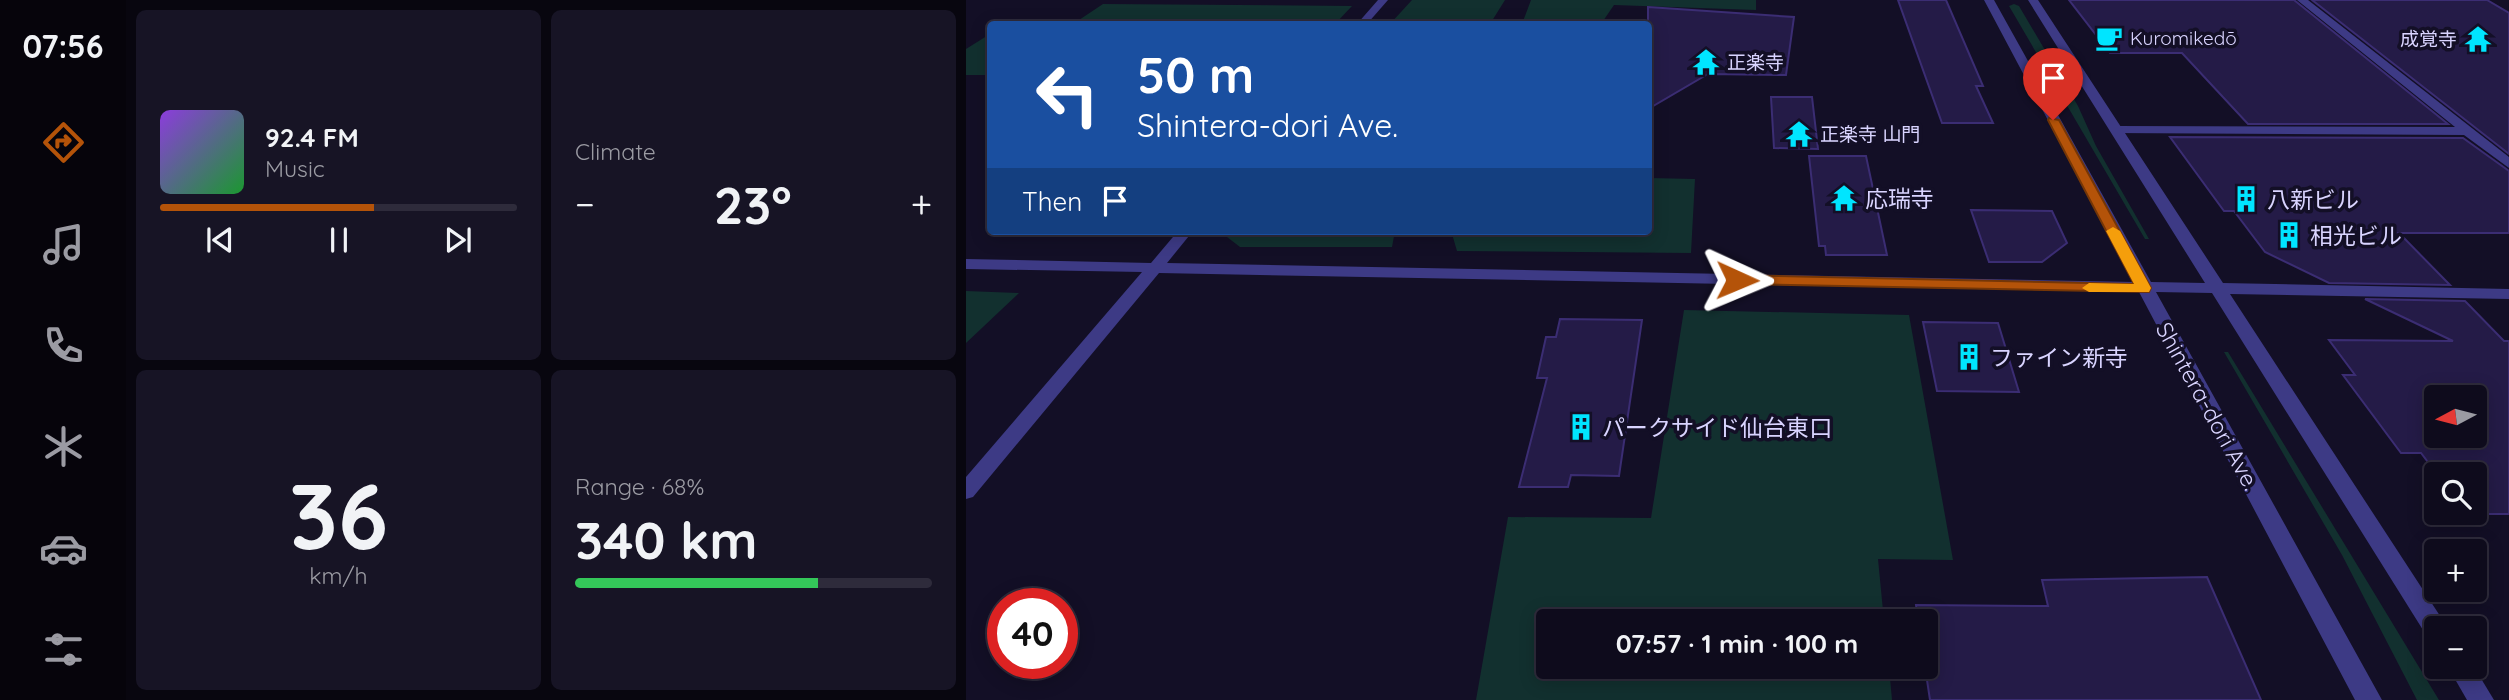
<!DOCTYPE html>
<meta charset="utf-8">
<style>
body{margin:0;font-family:Quicksand,"Noto Sans JP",sans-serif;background:#171425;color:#f1f3f6;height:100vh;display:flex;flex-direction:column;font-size:26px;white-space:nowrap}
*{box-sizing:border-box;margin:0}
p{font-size:23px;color:#9b9ba3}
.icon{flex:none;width:38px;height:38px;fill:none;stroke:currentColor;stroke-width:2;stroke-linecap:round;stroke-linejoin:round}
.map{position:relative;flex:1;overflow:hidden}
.sheet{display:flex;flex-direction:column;gap:10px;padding:10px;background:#08060f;width:840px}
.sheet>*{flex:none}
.guide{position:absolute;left:21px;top:21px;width:665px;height:214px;border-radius:7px;box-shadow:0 4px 18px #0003,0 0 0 2px #2e2b3b;background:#1a4fa0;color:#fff;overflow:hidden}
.needle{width:46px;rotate:263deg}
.fabs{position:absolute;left:1458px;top:385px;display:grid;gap:14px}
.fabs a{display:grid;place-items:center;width:63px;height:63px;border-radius:7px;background:#0e0b1c;box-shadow:0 4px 18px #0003,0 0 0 2px #2e2b3b;font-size:35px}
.speed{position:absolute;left:21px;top:588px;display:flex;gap:14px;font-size:35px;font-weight:700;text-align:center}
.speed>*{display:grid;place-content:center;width:91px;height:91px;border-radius:50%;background:#0e0b1c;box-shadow:0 4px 18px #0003,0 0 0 2px #2e2b3b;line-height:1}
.speed .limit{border:10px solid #d22;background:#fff;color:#111}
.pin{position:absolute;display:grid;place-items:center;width:60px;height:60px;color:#fff;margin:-72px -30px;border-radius:50% 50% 50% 0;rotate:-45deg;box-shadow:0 0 7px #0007}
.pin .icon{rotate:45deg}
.me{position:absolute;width:77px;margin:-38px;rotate:91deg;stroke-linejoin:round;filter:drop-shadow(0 0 5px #0008)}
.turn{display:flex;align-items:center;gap:24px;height:147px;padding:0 35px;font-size:32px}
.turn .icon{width:91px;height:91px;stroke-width:2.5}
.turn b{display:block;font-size:49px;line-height:60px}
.then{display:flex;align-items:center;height:66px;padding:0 35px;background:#0003;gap:14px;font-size:26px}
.big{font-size:52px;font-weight:700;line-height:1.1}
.sheet .widget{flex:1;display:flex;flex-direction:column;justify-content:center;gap:10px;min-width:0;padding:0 24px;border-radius:10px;background:#171425}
.sheet .dial{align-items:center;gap:0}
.dial b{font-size:91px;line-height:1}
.song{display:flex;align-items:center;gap:21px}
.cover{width:84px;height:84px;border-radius:10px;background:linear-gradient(135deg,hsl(270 70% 55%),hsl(130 70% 35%))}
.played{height:7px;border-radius:4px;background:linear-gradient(90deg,#b45309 60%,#2e2b3b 60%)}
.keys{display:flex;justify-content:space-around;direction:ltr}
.heat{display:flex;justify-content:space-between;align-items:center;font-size:38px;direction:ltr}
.charge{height:10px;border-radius:5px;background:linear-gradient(90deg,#34c759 68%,#2e2b3b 0)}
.sheet .tiles{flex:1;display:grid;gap:10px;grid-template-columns:repeat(2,1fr)}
.trip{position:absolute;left:570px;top:609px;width:402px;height:70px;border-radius:7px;background:#0e0b1c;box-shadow:0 4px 18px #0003,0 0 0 2px #2e2b3b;font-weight:700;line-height:70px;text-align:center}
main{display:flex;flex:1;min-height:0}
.tabs{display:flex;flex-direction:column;width:126px;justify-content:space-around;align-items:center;background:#06040b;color:#9b9ba3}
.tabs .icon{width:49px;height:49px}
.tabs .current{color:#b45309}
.tabs b{font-size:32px;color:#f1f3f6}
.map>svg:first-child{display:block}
.green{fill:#12302f}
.building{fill:#241b47;stroke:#3b2d73;stroke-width:2;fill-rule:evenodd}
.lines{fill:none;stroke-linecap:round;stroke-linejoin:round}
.minor{fill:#3d3a85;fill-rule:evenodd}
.tertiary{fill:#3d3a85;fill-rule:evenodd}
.route{fill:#b45309;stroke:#753606;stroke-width:2}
.slow{fill:#f59e0b}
.labels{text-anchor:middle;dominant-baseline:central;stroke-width:7;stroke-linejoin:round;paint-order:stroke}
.far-poi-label{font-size:19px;fill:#d9d4ff;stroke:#130f26;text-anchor:start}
.poi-label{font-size:23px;fill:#d9d4ff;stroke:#130f26;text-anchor:start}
.street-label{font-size:23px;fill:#d9d4ff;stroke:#130f26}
</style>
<main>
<nav class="tabs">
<b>07:56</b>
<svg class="icon current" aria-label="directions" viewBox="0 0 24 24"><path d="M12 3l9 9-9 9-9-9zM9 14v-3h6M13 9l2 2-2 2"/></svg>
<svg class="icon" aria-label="music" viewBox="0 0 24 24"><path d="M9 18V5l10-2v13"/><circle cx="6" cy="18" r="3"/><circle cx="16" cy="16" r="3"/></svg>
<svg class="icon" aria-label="phone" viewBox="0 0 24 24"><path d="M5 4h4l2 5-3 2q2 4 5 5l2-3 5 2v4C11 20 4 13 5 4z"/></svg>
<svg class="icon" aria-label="climate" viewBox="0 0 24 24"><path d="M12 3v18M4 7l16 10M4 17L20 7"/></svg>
<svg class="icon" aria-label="car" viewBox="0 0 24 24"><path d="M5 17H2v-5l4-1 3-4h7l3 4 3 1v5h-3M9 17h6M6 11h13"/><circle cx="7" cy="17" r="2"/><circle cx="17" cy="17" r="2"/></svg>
<svg class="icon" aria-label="filters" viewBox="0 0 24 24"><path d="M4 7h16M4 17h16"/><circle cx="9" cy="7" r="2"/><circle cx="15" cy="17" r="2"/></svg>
</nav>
<section class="sheet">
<div class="tiles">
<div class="widget">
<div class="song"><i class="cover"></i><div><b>92.4 FM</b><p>Music</p></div></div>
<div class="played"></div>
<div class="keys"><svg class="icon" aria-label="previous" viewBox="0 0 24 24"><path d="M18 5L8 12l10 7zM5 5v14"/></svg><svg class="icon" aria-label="pause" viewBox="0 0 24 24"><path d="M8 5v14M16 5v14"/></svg><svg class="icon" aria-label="next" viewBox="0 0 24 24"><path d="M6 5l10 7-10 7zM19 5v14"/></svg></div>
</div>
<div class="widget"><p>Climate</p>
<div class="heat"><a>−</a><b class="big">23°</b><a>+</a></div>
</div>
<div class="widget dial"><b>36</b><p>km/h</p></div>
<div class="widget"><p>Range · 68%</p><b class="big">340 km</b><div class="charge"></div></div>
</div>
</section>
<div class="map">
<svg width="1543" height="700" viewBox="0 0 1543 700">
<rect width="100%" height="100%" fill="#130f26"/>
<g class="green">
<polygon points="446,0 539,0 524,24 424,24"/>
<polygon points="565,0 790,0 790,10 648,5 635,24 556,24"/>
<polygon points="137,4 386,6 369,24 107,24"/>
<polygon points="1048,4 1053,6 1112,106 1130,146 1183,239 1179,239 1043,6"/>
<polygon points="24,34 24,75 0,75 0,49"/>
<polygon points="683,178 729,179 725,253 491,251 486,234 486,231 682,231"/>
<polygon points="265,231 429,231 426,247 274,247 261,237"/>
<polygon points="0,291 53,293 0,343"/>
<polygon points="718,310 943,315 987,560 912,559 918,621 583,621 583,667 923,667 926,700 510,700 542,517 685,518"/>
<polygon points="1258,352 1262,352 1473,700 1451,700 1376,555"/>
</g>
<g class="building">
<polygon points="932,0 980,0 1017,86 1010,86 1027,123 976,123"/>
<polygon points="1103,0 1328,0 1482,124 1282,124 1216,53 1144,53"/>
<polygon points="1346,0 1521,0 1543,13 1543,154"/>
<polygon points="682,7 828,17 820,75 742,74 682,109"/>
<polygon points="805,97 846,97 852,149 808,148"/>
<polygon points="1204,137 1497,138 1543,171 1543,233 1433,233 1484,285 1363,283 1299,252 1268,211 1258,211"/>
<polygon points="843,156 900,156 921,255 860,255 859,246 853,246"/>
<polygon points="1005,210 1086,211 1101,243 1076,262 1023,262"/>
<path d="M1399,299L1499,301L1538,341H1543V514H1501L1508,513V474H1471L1455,453H1435L1377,375H1389L1363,340L1487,341ZM1470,397H1508V436H1470Z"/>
<polygon points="594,319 676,320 653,476 605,475 602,487 553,487 581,378 571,378 580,337 590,337"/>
<polygon points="957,322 1032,323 1053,392 971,391"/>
<polygon points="1241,577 1295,700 964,700 959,667 961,621 952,621 950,605 1082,606 1076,580"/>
</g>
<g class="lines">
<polygon class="minor" points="1331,0 1342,0 1543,157 1543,168 1498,135 1145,133 1145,127 1149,126 1489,127"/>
<g class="tertiary">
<polygon points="412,0 422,0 401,24 391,24"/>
<polygon points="1018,0 1028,0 1185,282 1239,283 1062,0 1072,0 1257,283 1543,289 1543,299 1264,294 1478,622 1481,628 1470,628 1470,641 1462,638 1246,293 1190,292 1416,700 1389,700 1173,292 193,273 7,497 0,499 0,477 176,272 0,269 0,259 185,263 212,231 227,231 201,263 1168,282"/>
<polygon points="1482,667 1508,667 1528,700 1501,700"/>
</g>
</g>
<polygon class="route" points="1083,118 1093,120 1185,288 1183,292 771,284 764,280 771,275 1168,284 1082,120"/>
<polygon class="slow" points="1147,227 1154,231 1185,288 1183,292 1123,292 1116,288 1123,283 1168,284 1140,231"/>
<defs>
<symbol id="cafe-bare" viewBox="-9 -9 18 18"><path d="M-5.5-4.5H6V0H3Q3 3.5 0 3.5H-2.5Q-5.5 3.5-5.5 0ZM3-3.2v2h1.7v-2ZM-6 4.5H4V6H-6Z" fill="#00e5ff" stroke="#130f26" stroke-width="2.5" paint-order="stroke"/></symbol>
<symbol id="temple-bare" viewBox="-9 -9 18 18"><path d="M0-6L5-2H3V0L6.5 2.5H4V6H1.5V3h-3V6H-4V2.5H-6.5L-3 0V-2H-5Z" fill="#00e5ff" stroke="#130f26" stroke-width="2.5" paint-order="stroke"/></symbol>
<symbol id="building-bare" viewBox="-9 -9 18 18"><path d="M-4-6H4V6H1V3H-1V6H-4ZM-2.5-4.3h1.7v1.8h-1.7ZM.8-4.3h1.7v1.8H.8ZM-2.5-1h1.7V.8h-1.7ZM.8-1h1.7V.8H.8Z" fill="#00e5ff" stroke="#130f26" stroke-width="2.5" paint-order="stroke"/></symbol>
</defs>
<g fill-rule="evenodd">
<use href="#cafe-bare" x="1124" y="19" width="38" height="38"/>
<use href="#temple-bare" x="1493" y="20" width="38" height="38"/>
<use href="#temple-bare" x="721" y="43" width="38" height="38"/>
<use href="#temple-bare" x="814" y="115" width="38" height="38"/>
<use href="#temple-bare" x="859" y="179" width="38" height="38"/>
<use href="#building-bare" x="1261" y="180" width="38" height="38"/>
<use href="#building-bare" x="1304" y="216" width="38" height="38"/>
<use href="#building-bare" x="984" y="338" width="38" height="38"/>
<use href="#building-bare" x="596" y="408" width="38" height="38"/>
</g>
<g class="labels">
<g class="far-poi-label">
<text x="1164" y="38">Kuromikedō</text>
<text x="1491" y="39" text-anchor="end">成覚寺</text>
<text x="761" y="62">正楽寺</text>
<text x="854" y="134">正楽寺 山門</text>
</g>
<g class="poi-label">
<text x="899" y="198">応瑞寺</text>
<text x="1301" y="199">八新ビル</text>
<text x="1344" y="235">相光ビル</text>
<text x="1024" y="357">ファイン新寺</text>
<text x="636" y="427">パークサイド仙台東口</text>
</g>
<g class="street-label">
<text transform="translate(1242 406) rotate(61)">Shintera-dori Ave.</text>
</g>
</g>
</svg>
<div class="fabs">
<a><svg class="needle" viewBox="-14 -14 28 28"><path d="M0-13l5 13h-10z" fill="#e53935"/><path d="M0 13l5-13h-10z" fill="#9b9ba3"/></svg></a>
<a><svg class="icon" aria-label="search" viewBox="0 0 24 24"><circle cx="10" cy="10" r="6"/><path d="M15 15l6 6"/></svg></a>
<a>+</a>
<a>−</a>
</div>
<div class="speed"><div class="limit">40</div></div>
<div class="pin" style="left:1087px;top:120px;background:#d93025"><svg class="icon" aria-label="arrive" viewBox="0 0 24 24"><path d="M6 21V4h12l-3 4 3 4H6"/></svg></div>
<svg class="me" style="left:771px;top:280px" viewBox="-20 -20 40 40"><path d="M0-17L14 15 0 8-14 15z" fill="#b45309" stroke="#fff" stroke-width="4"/></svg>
<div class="trip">07:57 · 1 min · 100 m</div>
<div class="guide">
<div class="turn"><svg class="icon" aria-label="left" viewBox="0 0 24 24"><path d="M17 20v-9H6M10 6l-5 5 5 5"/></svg><div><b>50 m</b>Shintera-dori Ave.</div></div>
<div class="then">Then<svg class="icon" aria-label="arrive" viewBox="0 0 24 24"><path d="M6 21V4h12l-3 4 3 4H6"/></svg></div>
</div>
</div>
</main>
